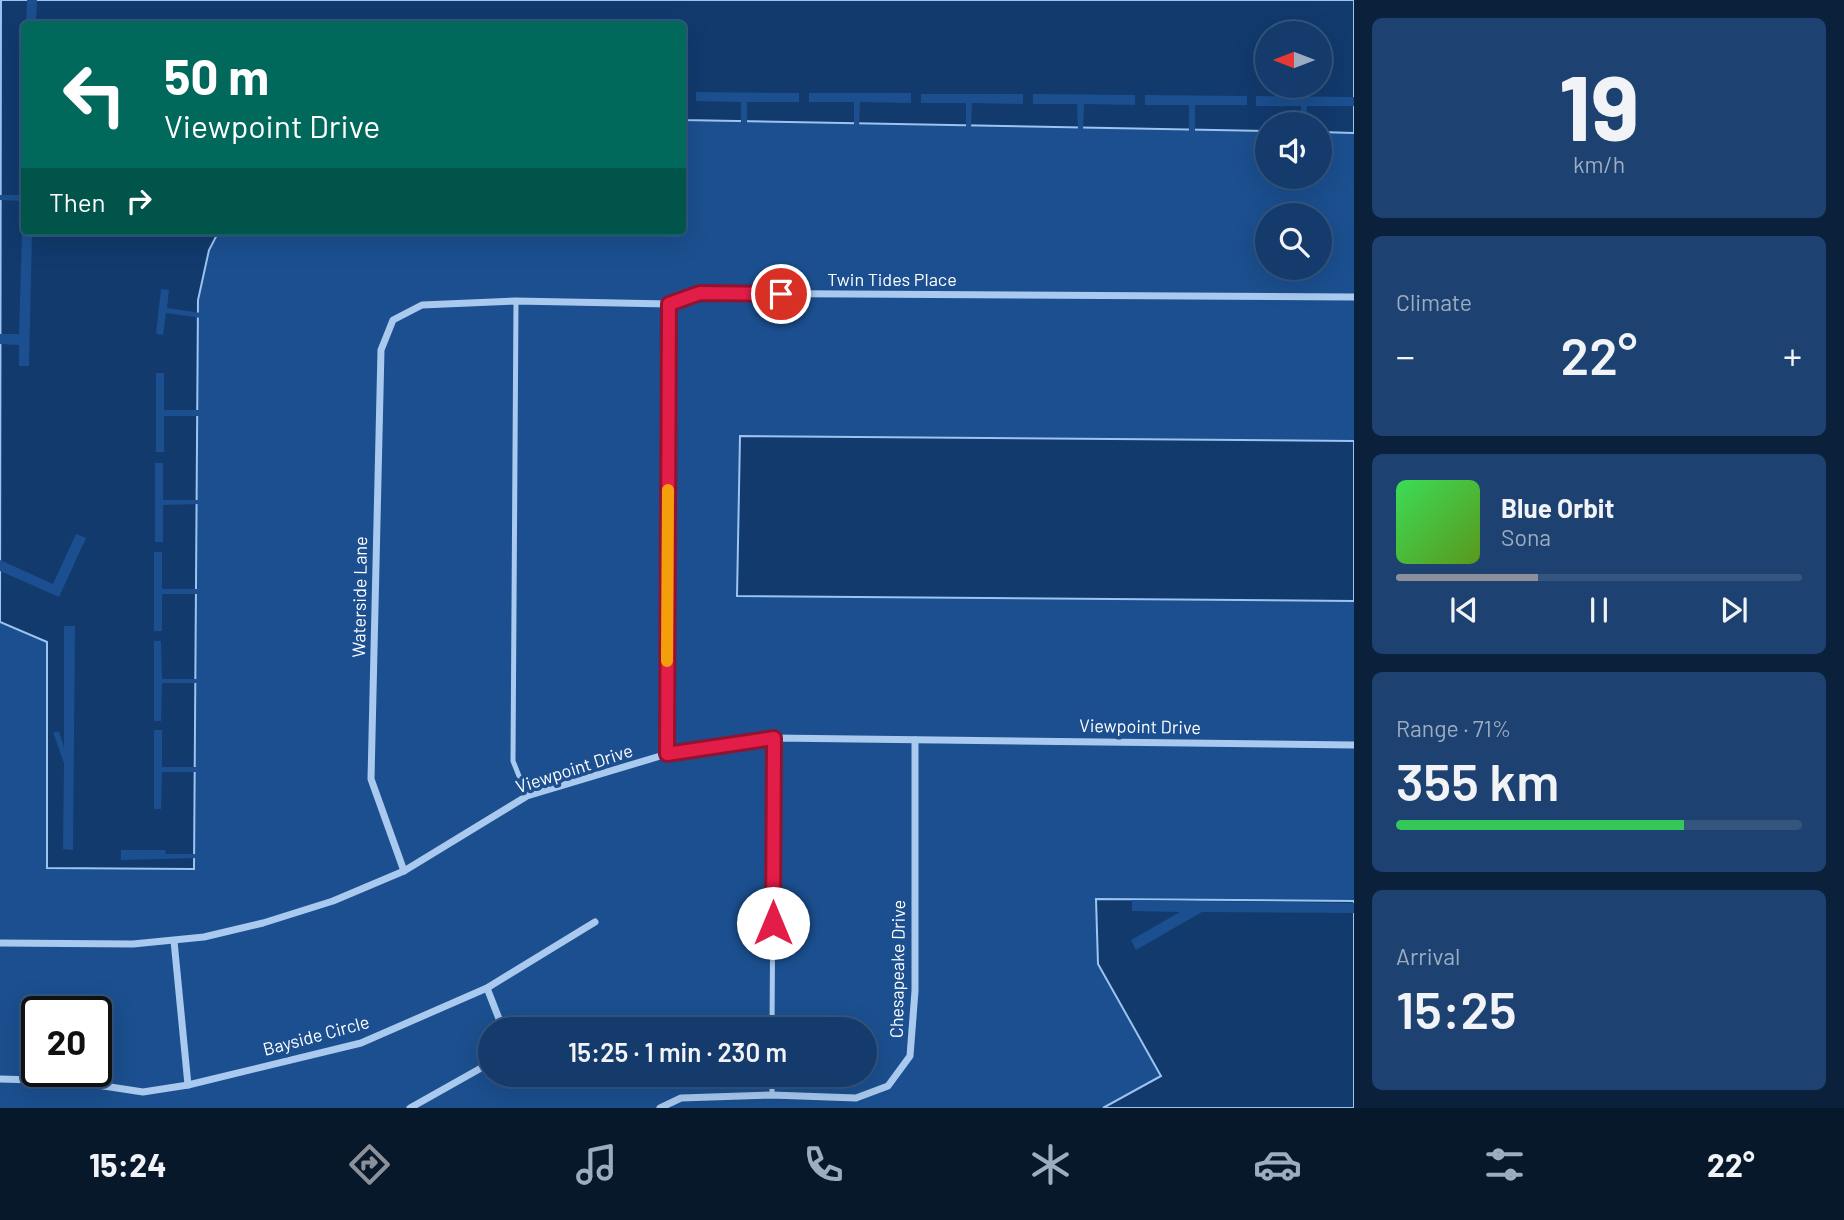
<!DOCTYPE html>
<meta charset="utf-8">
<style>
body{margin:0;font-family:Barlow,sans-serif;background:#1d4271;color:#f1f3f6;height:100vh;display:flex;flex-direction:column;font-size:26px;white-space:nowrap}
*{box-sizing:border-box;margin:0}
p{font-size:23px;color:#9dadc1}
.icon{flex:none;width:38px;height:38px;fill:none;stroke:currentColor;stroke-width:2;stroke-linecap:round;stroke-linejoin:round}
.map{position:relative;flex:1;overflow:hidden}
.side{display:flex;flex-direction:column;gap:18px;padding:18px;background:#0b203b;width:490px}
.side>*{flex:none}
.guide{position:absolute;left:21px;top:21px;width:665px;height:214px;border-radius:7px;box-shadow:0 7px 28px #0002,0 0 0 2px #33557e;background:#00695c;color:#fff;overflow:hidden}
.needle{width:46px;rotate:270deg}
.fabs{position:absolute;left:1255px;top:21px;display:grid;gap:14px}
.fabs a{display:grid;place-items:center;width:77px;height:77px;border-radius:50%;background:#143b6b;box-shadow:0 7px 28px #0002,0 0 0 2px #33557e;font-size:35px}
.speed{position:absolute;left:21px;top:996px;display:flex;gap:14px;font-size:35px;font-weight:700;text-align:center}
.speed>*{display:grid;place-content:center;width:91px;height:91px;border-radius:50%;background:#143b6b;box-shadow:0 7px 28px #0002,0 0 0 2px #33557e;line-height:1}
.speed .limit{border:4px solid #111;border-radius:10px;background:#fff;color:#111}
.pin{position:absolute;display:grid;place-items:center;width:60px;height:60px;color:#fff;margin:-30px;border:4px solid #fff;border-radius:50%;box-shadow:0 2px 7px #0007}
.me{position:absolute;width:77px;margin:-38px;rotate:0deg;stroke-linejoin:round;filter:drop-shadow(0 0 5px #0008)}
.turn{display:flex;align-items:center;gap:24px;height:147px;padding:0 28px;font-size:32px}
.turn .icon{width:91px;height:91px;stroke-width:2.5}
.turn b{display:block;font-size:49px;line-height:60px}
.then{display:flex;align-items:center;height:66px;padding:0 28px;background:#0003;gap:14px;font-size:26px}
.big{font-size:52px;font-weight:600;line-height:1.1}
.side .tile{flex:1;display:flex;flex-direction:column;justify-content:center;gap:10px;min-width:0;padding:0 24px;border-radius:10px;background:#1d4271}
.side .dial{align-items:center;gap:0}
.dial b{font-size:91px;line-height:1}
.song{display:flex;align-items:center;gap:21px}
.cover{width:84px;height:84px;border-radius:10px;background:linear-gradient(135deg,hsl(130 70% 55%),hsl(90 70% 35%))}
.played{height:7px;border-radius:4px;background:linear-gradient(90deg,#8c9099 35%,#33557e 35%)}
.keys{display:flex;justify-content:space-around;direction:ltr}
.heat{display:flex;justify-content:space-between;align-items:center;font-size:38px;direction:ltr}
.charge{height:10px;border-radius:5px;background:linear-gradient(90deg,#34c759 71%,#33557e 0)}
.trip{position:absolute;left:478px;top:1017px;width:399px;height:70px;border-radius:35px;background:#143b6b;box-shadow:0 7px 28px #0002,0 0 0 2px #33557e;font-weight:600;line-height:70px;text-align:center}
.tabs{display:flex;height:112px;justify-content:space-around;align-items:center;background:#08182b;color:#9dadc1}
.tabs .icon{width:49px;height:49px}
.tabs .selected{color:#8c9099}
.tabs b{font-size:32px;color:#f1f3f6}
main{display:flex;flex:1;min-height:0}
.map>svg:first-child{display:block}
.water{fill:#123a6d;stroke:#9cc4f0;stroke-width:2;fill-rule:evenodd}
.pier{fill:#1b4f8f}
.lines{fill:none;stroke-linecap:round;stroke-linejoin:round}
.service{stroke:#a9c9ee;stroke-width:5}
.minor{stroke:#a9c9ee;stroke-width:7}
.route-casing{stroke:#92132f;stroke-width:18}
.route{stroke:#e11d48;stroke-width:12}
.slow{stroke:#f59e0b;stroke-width:12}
.labels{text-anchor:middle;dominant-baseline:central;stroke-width:7;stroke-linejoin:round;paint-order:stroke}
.street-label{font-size:18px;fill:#fff;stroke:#1b4f8f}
</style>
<main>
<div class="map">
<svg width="1354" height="1108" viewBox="0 0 1354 1108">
<rect width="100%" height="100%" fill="#1b4f8f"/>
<g class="water">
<path d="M1,0H1354V133L1320,132V124H1267V131L683,120L682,24H24V231H219L209,250L198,300L194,869L47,868V642L0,622ZM1267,33H1320V86H1267Z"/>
<polygon points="740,436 1354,441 1354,601 737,596"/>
<polygon points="1096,899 1354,901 1354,1108 1103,1108 1161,1076 1098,964"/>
</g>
<g class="pier">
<polygon points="27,0 37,0 36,24 26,24"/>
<polygon points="696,92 799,93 799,102 747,102 747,125 741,125 741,102 696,101"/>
<polygon points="809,93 911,93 911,103 860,102 859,127 854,127 854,102 809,102"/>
<polygon points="921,94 1023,94 1023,104 972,103 971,129 966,129 966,103 921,103"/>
<polygon points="1033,94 1135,95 1135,105 1084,104 1083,131 1078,131 1077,104 1033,104"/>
<polygon points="1145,95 1247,96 1247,105 1195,105 1195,134 1189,133 1189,105 1145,105"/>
<polygon points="1256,96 1354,97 1354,106 1307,106 1306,124 1301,124 1301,106 1256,106"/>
<polygon points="24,117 24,231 32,231 29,366 19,366 19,345 0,344 0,334 19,334 23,201 0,200 0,195 23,195"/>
<polygon points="161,289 169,290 167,308 201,313 201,318 166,313 163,335 156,334"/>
<polygon points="156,373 164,373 164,410 199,410 199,416 164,416 164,452 156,452"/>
<polygon points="155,463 163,463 163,500 200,500 200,504 163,505 163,542 155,542"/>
<polygon points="76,534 86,538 59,597 0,571 0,560 53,584"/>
<polygon points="154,552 162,552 162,589 200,589 200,594 162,594 162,631 154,631"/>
<polygon points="64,626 75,626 73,850 63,849 64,763 53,732 59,732 64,747"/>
<polygon points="154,641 161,641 162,679 199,679 199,683 162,683 161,721 154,721"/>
<polygon points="154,730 162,730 162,767 198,767 198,772 162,772 161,809 154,809"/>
<polygon points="121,850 165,850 166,854 198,854 198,858 121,860"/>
<polygon points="1132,900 1354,903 1354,913 1202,912 1136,950 1131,940 1180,912 1132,911"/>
</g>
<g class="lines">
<g class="service">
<polyline points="516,301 513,761 527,796"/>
<polyline points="772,1029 774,738"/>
<polyline points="772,1095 772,1074"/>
</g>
<g class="minor">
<polyline points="667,754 669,304"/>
<polyline points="404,871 371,779 381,350 393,320 422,305 516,301 669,304 700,293 1354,297"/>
<polyline points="174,941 188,1085"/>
<polyline points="0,943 133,944 204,937 263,923 333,901 404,871 527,796 667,754 774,738 1354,745"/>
<polyline points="487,988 503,1029"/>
<polyline points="0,1079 71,1081 143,1092 188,1085 361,1043 487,988 595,922"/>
<polyline points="410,1108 490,1063"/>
<polyline points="660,1108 681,1098 772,1095 856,1098 888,1086 910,1056 915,991 915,740"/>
</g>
</g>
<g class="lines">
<defs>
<polyline id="route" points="773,923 774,738 667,754 669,304 700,293 781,294"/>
</defs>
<use href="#route" class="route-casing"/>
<use href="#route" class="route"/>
<polyline class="slow" points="667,661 668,490"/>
</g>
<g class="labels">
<g class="street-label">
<text x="892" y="279">Twin Tides Place</text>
<text transform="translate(359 597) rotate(-89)">Waterside Lane</text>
<text transform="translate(1140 726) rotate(1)">Viewpoint Drive</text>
<text transform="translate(574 768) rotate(-18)">Viewpoint Drive</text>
<text transform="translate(897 969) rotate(-89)">Chesapeake Drive</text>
<text transform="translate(316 1035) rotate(-15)">Bayside Circle</text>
</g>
</g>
</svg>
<div class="fabs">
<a><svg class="needle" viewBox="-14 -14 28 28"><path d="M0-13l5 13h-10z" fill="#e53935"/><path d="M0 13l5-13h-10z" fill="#9dadc1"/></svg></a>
<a><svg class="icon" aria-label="sound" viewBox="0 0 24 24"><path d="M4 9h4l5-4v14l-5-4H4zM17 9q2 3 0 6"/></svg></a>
<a><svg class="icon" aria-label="search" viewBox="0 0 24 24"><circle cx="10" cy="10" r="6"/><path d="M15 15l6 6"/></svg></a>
</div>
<div class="speed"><div class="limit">20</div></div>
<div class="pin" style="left:781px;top:294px;background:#d93025"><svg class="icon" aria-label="arrive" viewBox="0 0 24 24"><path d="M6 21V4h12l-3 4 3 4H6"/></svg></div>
<svg class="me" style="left:773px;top:923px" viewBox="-20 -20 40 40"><circle r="19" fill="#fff"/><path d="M0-13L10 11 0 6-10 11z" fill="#e11d48"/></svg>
<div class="trip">15:25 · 1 min · 230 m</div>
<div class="guide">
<div class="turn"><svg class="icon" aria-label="left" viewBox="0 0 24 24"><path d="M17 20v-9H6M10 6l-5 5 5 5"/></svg><div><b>50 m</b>Viewpoint Drive</div></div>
<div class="then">Then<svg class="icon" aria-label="right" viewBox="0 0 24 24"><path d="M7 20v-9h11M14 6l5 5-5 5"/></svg></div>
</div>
</div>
<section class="side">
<div class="tile dial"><b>19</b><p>km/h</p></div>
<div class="tile"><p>Climate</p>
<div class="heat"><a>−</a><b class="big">22°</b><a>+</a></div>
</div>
<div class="tile">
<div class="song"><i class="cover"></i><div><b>Blue Orbit</b><p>Sona</p></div></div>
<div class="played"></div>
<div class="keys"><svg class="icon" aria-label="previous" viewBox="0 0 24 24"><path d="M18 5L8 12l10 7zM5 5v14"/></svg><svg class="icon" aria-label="pause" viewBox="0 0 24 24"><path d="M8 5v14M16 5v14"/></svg><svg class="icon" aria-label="next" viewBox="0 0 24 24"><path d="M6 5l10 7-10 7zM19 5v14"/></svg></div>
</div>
<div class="tile"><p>Range · 71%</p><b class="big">355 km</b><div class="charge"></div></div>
<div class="tile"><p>Arrival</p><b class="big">15:25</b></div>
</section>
</main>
<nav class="tabs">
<b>15:24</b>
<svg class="icon selected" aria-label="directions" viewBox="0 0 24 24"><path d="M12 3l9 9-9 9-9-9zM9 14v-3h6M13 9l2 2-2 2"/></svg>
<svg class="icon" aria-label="music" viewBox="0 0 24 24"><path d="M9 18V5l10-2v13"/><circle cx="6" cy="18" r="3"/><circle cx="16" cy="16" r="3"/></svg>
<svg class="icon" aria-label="phone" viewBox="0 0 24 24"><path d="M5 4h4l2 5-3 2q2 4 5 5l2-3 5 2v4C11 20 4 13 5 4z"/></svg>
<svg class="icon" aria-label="climate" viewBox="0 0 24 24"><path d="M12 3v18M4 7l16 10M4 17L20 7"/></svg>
<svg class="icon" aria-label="car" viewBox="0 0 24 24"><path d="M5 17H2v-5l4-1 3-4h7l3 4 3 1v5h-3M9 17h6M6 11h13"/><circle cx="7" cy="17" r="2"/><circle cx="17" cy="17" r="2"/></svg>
<svg class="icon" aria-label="filters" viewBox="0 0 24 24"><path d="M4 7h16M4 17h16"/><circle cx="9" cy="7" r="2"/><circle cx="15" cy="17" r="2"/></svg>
<b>22°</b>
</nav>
